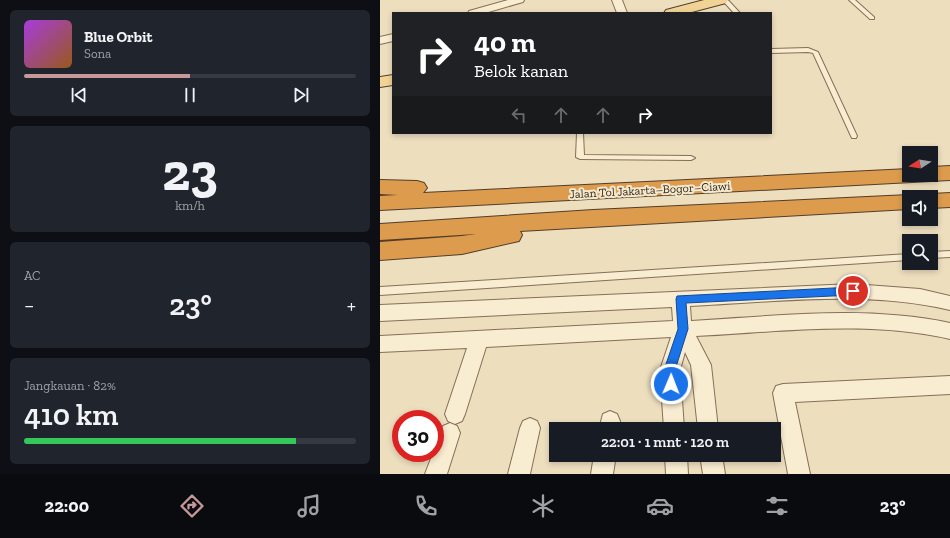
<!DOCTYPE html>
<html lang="id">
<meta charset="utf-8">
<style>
body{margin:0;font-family:"Zilla Slab",serif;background:#20242c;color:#f1f3f6;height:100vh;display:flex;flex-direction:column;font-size:15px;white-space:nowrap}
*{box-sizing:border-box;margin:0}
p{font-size:13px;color:#9ea1a6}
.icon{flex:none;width:22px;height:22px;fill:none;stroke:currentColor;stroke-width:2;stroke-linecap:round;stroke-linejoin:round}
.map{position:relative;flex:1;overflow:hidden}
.sheet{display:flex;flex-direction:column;gap:10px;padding:10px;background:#0d0f14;width:380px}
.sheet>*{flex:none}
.banner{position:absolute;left:12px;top:12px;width:380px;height:122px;border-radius:0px;box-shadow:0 2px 6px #0003;background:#202124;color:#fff;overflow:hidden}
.needle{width:26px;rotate:258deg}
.buttons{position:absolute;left:522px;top:146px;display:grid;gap:8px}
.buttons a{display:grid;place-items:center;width:36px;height:36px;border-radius:0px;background:#171b24;box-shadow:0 2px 6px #0003;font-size:20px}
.speed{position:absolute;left:12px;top:410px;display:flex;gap:8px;font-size:20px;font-weight:700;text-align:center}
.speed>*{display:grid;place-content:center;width:52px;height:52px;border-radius:50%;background:#171b24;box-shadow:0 2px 6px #0003;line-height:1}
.speed .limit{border:6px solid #d22;background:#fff;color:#111}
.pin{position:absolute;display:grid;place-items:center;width:34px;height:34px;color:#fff;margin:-17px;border:2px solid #fff;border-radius:50%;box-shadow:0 1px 4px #0007}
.me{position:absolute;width:44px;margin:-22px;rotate:1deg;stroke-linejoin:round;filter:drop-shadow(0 0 3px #0008)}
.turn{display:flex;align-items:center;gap:14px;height:84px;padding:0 16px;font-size:18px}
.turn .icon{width:52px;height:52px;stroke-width:2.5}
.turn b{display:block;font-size:28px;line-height:34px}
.lanes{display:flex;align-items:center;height:38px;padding:0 16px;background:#0003;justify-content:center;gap:20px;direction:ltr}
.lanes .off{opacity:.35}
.big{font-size:30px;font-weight:600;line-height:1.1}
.sheet .tile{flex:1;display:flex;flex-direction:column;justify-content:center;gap:6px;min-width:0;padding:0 14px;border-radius:6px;background:#20242c}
.sheet .dial{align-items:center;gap:0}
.dial b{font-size:52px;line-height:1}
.song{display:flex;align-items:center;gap:12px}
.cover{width:48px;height:48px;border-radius:6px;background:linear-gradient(135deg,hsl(280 70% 55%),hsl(30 70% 35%))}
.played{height:4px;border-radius:2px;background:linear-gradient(90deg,#c7989a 50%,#363941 50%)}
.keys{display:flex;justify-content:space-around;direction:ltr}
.heat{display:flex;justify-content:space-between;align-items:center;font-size:22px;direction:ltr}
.charge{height:6px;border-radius:3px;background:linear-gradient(90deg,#34c759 82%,#363941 0)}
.trip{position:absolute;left:169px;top:422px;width:232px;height:40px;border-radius:0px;background:#171b24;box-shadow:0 2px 6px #0003;font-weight:600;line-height:40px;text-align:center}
.menu{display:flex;height:64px;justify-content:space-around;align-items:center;background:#090b0e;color:#9ea1a6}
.menu .icon{width:28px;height:28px}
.menu .current{color:#c7989a}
.menu b{font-size:18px;color:#f1f3f6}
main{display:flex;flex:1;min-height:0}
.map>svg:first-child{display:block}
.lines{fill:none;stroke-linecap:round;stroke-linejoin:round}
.lane-casing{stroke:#856f57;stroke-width:2}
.street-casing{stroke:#856f57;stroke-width:2}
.primary-casing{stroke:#523d2c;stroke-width:2}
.highway-casing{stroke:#523d2c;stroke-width:2}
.lane{fill:#f8ecd1;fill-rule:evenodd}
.street{fill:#f8ecd1;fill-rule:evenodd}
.primary{fill:#f1d395;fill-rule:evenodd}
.highway{fill:#dd9c4d;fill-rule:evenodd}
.route{fill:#1a73e8;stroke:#114b97}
.labels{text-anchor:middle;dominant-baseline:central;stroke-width:4;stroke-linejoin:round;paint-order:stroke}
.street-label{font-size:12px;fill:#34271c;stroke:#f5e9cd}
</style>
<main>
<section class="sheet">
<div class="tile">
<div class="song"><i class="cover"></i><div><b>Blue Orbit</b><p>Sona</p></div></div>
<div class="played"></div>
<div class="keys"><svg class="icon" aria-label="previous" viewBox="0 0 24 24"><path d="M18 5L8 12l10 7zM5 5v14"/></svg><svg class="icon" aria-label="pause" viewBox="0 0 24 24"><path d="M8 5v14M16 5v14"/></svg><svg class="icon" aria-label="next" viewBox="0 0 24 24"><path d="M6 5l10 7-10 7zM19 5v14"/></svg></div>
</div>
<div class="tile dial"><b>23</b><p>km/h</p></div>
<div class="tile"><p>AC</p>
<div class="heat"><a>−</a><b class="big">23°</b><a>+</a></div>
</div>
<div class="tile"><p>Jangkauan · 82%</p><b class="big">410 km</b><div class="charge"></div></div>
</section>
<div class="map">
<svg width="570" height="474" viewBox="0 0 570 474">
<rect width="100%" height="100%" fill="#eddebe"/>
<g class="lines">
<defs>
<g id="lane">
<polygon points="342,0 348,0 360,13 354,13"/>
<polygon points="469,0 475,0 494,17 494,19 490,19"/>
<polygon points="428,48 438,52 477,136 476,138 472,138 471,136 433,53 428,52 391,53 391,49"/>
<polygon points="197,133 203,133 204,155 311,156 315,158 311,160 200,159 196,157"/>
<polygon points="570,251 570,257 551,258 551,252"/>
<polygon points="529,254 529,260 0,295 0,287"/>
</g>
<g id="street">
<polygon points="128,0 144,0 143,2 105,13 88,13 89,11"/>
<polygon points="232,0 242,0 247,13 237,13"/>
<polygon points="13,34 13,41 0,44 0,37"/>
<path d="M473,284L540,289L570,296V310C485,290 396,302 310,306L311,321C397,316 485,305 570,323V339C487,320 400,332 316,336L331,365L338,429H318L311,365L305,352L300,370L304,429H284L280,370L291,337L106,347L85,414L82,421L75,424L68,421L65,414L87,348L0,352V336L293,321L292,307L0,321V305Z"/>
<polygon points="570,376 570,394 415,402 430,474 408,474 393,393 396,386 403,384"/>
<polygon points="230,411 237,414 240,421 239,429 219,429 223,414"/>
<polygon points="150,418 157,421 160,428 150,474 128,474 140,428 143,421"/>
<polygon points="70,423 77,426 80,433 67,474 45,474 53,453 55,453 55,446 63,426"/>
<polygon points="214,455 236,455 233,474 211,474"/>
<polygon points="285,455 307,455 308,474 286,474"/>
<polygon points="320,455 342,455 345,474 323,474"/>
</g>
<g id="primary">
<polygon points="324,0 348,0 346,3 308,13 284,13 286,10"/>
<polygon points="13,75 13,85 0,87 0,77"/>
</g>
<g id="highway">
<polygon points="570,166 570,180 0,210 0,196 18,195 0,194 0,180 37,181 44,183 47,188 43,193 529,169 529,175 551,175 551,167"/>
<polygon points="570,193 570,207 551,208 551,197 543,197 551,194"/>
<polygon points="529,195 537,197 529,197 529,209 140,231 142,235 139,241 82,254 0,260 0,242 82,236 96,234 0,240 0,224 213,210"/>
</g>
</defs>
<use href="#lane" class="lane-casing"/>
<use href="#street" class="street-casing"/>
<use href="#primary" class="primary-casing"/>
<use href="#highway" class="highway-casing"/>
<use href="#lane" class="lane"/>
<use href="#street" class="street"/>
<use href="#primary" class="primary"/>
<use href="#highway" class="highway"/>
</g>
<polygon class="route" points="473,287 478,291 473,295 306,303 308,329 295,370 296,384 295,388 291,390 287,388 284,370 298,329 296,299 297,296"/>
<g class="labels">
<g class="street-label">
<text transform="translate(270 190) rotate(-3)">Jalan Tol Jakarta–Bogor–Ciawi</text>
</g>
</g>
</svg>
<div class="buttons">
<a><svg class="needle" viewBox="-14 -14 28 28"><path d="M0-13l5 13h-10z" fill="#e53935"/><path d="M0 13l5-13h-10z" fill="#9ea1a6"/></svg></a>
<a><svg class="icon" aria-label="sound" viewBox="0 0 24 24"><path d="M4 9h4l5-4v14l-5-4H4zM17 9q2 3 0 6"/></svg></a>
<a><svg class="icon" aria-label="search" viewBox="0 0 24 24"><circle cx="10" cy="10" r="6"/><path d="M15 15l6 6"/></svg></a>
</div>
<div class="speed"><div class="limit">30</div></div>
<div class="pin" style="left:473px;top:291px;background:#d93025"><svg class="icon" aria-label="arrive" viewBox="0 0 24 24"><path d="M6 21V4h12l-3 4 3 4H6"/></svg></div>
<svg class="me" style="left:291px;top:384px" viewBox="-20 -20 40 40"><circle r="17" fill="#1a73e8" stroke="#fff" stroke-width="3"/><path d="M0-11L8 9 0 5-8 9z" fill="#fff"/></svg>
<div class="trip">22:01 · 1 mnt · 120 m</div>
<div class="banner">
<div class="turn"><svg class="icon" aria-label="right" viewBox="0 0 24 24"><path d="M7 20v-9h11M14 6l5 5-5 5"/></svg><div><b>40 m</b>Belok kanan</div></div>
<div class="lanes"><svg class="icon off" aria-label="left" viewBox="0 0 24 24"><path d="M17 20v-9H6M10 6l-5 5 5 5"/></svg><svg class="icon off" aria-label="ahead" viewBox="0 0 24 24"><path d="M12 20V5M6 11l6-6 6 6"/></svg><svg class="icon off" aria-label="ahead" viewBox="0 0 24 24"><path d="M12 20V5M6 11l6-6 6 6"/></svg><svg class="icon" aria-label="right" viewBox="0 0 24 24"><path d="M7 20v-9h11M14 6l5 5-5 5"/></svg></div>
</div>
</div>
</main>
<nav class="menu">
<b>22:00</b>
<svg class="icon current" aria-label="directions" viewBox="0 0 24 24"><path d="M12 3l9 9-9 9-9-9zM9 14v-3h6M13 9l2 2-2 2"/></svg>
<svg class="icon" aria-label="music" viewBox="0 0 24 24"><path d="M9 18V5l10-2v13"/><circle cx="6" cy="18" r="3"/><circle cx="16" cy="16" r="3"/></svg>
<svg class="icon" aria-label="phone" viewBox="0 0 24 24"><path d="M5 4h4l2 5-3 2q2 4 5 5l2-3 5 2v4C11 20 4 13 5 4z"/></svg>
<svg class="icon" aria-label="climate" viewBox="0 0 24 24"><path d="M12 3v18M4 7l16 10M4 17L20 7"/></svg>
<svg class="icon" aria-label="car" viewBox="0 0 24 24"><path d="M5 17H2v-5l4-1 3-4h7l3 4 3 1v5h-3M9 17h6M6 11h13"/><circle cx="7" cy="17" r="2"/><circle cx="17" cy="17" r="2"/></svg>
<svg class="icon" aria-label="filters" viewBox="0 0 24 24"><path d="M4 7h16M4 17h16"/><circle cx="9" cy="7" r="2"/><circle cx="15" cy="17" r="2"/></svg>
<b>23°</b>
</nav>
